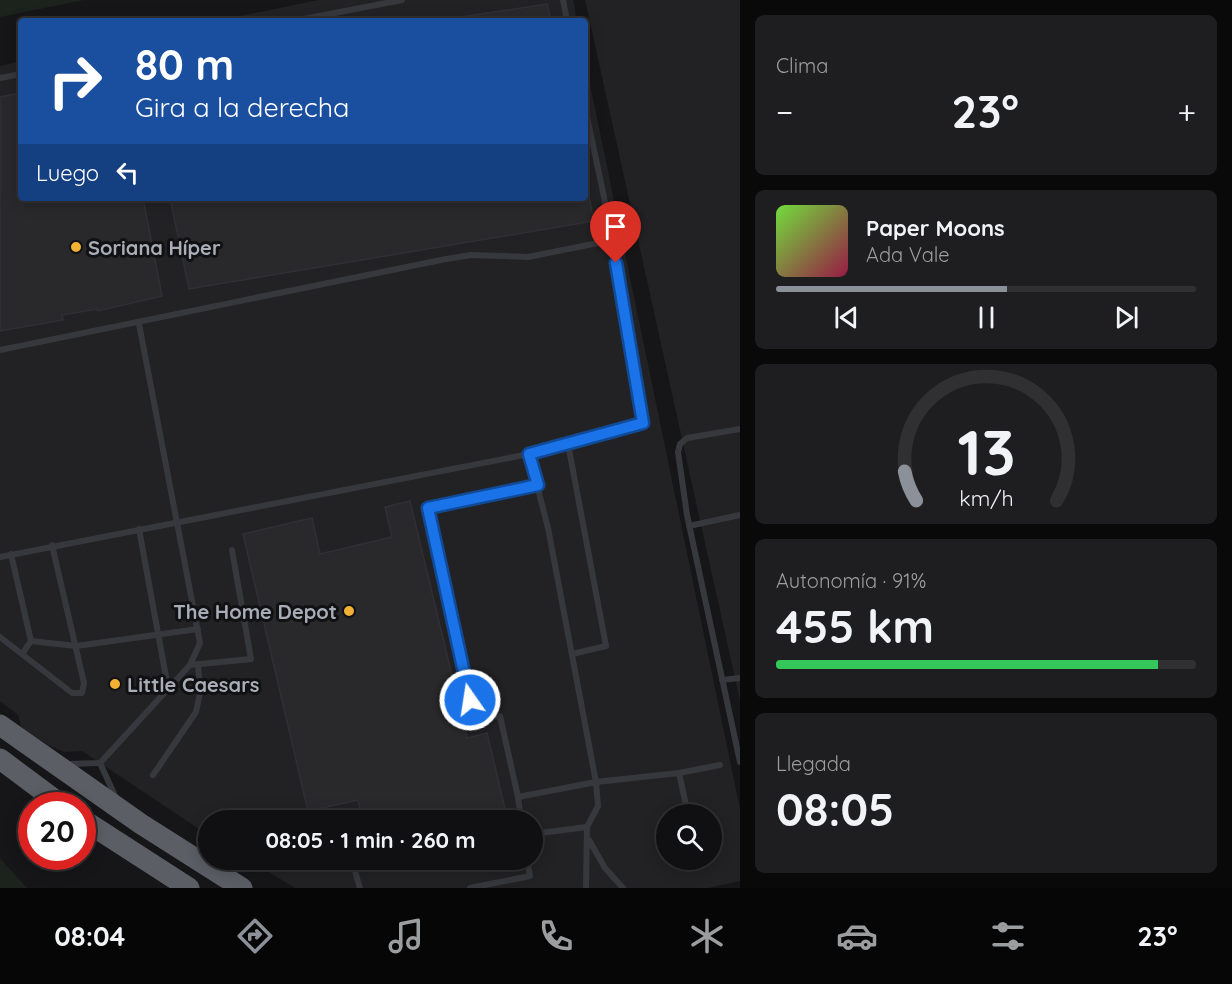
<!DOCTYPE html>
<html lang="es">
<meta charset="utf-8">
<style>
body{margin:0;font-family:Quicksand,sans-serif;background:#1e1e20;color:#f1f3f6;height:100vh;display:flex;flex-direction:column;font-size:22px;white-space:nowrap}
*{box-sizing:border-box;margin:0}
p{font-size:20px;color:#9c9d9f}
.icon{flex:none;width:33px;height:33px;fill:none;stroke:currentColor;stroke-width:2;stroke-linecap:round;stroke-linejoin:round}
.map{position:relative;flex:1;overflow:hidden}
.details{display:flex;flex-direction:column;gap:15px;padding:15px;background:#09090a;width:492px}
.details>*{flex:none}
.guide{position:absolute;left:18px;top:18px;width:570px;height:183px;border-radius:6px;box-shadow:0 3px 15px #0003,0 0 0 2px #303032;background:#1a4fa0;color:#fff;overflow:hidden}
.buttons{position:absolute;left:656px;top:804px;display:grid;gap:12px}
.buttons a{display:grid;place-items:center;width:66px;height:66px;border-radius:50%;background:#101012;box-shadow:0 3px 15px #0003,0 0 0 2px #303032;font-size:30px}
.speed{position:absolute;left:18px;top:792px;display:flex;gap:12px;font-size:30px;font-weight:700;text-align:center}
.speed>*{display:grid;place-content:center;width:78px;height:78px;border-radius:50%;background:#101012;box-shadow:0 3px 15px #0003,0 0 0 2px #303032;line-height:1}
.speed .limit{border:9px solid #d22;background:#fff;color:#111}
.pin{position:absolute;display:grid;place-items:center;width:51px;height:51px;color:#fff;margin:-62px -26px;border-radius:50% 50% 50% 0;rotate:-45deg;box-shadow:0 0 6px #0007}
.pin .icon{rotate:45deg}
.me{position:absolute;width:66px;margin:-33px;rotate:347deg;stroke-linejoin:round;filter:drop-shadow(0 0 4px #0008)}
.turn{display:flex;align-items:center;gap:21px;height:126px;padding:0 18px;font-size:27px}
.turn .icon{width:78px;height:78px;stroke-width:2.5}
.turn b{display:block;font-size:42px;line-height:51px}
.then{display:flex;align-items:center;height:57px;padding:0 18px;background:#0003;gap:12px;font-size:22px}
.big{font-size:45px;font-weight:700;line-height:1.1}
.details .widget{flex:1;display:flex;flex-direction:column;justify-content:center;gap:9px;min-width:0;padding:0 21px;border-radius:9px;background:#1e1e20}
.details .dial{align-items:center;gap:0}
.dial svg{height:156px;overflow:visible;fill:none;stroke:#303032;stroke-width:7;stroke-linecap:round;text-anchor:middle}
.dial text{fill:#f1f3f6;stroke:none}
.song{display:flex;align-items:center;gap:18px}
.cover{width:72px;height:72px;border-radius:9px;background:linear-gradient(135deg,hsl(100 70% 55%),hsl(340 70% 35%))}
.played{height:6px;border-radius:3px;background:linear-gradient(90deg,#8c9099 55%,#303032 55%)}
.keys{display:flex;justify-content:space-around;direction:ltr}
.heat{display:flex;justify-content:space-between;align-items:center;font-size:33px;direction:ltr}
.charge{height:9px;border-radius:4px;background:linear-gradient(90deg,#34c759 91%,#303032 0)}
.trip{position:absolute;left:198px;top:810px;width:345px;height:60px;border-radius:30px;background:#101012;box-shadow:0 3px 15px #0003,0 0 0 2px #303032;font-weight:700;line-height:60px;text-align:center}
.dock{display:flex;height:96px;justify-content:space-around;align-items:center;background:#060607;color:#9c9d9f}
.dock .icon{width:42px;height:42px}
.dock .on{color:#8c9099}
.dock b{font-size:27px;color:#f1f3f6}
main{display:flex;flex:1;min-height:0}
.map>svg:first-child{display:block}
.built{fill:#222225;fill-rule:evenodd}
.green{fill:#1c231d}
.building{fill:#29292c;stroke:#303034;stroke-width:1.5}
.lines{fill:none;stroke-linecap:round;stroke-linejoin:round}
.service{stroke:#37383d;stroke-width:6}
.trunk{stroke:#5b5e65;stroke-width:21}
.route-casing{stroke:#114b97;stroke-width:15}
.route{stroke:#1a73e8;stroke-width:10}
.poi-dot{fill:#f2b134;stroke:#111113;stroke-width:2}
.labels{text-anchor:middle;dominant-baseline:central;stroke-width:6;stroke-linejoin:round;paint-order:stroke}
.poi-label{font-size:20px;font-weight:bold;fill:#a8adb8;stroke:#111113;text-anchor:start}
</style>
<main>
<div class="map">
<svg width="740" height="888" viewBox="0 0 740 888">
<rect width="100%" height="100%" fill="#161618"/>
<g class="built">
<polygon points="318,0 573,0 577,21 216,21"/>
<polygon points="585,0 740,0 740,701"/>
<path d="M585,60L740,809V881L708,888H295L249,860H532V820H208V835L82,751L64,752L48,745L25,730L21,726L18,715L0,701V66L21,61V198H585ZM666,814H711V860H666Z"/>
</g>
<g class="green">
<polygon points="0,0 84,0 0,17"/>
<polygon points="0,858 27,888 0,888"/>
</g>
<g class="building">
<polygon points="547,4 551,21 435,21"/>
<polygon points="21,93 21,198 143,198 162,296 98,311 97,309 62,315 63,320 0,331 0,97"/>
<polygon points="585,178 594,221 189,289 170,198 585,198"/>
<polygon points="410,501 467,738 487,733 506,813 473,820 363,820 358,800 308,811 243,534 312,518 320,554 392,537 385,507"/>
</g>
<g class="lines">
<g class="service">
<polyline points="563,0 567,21"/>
<polyline points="293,21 402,0"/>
<polyline points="0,78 21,74"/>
<polyline points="0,350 446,259 471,255 528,257 613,240"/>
<polyline points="740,429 687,438 680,444 678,452 687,515 740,762"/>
<polyline points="568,444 606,646 572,654"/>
<polyline points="529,454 548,528 596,782 598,806 587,827 586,888"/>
<polyline points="538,485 428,509 474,719 500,716 518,797 596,782 679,773 720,765"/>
<polyline points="689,526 740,515"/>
<polyline points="139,529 168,688"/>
<polyline points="11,554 31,641 22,654"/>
<polyline points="0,557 529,454 643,423 613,240 585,107"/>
<polyline points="0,637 72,693 82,693 84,683 52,545"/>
<polyline points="31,641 76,646 198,629"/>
<polyline points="190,665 251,659 232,550"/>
<polyline points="722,680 740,678"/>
<polyline points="100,763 116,798"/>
<polyline points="68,764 100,763 190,665 200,643 139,324"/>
<polyline points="679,773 688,814"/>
<polyline points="153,775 196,712 200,693 198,664"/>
<polyline points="518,797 521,820"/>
<polyline points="532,834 587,827"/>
<polyline points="589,840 605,868 623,888"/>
<polyline points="697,860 699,866"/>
<path d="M295,861C338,870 356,868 398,860"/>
<polyline points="354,868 360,888"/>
<polyline points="470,888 530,876 527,860"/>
</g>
<g class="trunk">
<polyline points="0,725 141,824 242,888"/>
<polyline points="0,759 63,806"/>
<polyline points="82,819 189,888"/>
</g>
</g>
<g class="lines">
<defs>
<polyline id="route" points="470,700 428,508 538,485 529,454 643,423 616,263"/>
</defs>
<use href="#route" class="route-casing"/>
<use href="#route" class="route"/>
</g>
<g class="poi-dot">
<circle cx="76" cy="247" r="6"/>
<circle cx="349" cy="611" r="6"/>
<circle cx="115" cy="684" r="6"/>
</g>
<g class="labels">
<g class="poi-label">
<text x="88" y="247">Soriana Híper</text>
<text x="337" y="611" text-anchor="end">The Home Depot</text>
<text x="127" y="684">Little Caesars</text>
</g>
</g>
</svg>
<div class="buttons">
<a><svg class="icon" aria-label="search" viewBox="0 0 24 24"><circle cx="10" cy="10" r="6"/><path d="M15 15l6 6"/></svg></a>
</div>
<div class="speed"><div class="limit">20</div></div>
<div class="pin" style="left:616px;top:263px;background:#d93025"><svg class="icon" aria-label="arrive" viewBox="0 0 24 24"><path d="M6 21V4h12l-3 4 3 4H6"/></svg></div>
<svg class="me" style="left:470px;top:700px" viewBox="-20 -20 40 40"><circle r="17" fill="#1a73e8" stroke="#fff" stroke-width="3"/><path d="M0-11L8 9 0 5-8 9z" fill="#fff"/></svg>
<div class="trip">08:05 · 1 min · 260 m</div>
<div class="guide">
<div class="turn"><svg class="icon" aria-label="right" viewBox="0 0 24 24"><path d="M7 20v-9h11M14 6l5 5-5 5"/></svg><div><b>80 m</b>Gira a la derecha</div></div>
<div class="then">Luego<svg class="icon" aria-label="left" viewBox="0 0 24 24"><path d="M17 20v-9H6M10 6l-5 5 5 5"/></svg></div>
</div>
</div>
<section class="details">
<div class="widget"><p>Clima</p>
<div class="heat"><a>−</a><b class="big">23°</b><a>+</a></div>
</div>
<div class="widget">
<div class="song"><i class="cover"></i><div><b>Paper Moons</b><p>Ada Vale</p></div></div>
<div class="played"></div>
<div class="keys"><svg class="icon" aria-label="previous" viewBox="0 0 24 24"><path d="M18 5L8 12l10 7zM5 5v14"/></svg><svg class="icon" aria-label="pause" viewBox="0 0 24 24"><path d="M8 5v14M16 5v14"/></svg><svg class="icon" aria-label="next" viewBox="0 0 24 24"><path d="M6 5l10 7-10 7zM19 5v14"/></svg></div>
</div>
<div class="widget dial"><svg viewBox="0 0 100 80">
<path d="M14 69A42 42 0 1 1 86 69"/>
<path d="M14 69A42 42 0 0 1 8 54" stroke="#8c9099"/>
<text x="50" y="56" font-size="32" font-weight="700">13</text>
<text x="50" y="72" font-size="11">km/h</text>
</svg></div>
<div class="widget"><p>Autonomía · 91%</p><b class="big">455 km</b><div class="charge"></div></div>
<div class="widget"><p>Llegada</p><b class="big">08:05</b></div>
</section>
</main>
<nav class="dock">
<b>08:04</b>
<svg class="icon on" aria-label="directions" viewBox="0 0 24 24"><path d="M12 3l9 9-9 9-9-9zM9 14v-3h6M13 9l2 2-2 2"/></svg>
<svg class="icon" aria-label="music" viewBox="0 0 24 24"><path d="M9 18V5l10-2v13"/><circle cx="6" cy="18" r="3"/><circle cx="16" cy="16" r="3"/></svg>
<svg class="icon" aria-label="phone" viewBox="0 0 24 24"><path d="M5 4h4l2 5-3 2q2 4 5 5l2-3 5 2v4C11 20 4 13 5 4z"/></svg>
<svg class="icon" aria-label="climate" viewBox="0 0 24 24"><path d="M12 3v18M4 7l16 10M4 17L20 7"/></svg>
<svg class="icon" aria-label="car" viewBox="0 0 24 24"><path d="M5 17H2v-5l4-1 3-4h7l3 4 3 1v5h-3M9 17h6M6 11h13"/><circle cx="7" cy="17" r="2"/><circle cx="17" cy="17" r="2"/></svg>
<svg class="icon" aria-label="filters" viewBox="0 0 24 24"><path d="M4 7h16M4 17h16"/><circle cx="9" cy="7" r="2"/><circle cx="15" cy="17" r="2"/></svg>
<b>23°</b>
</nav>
